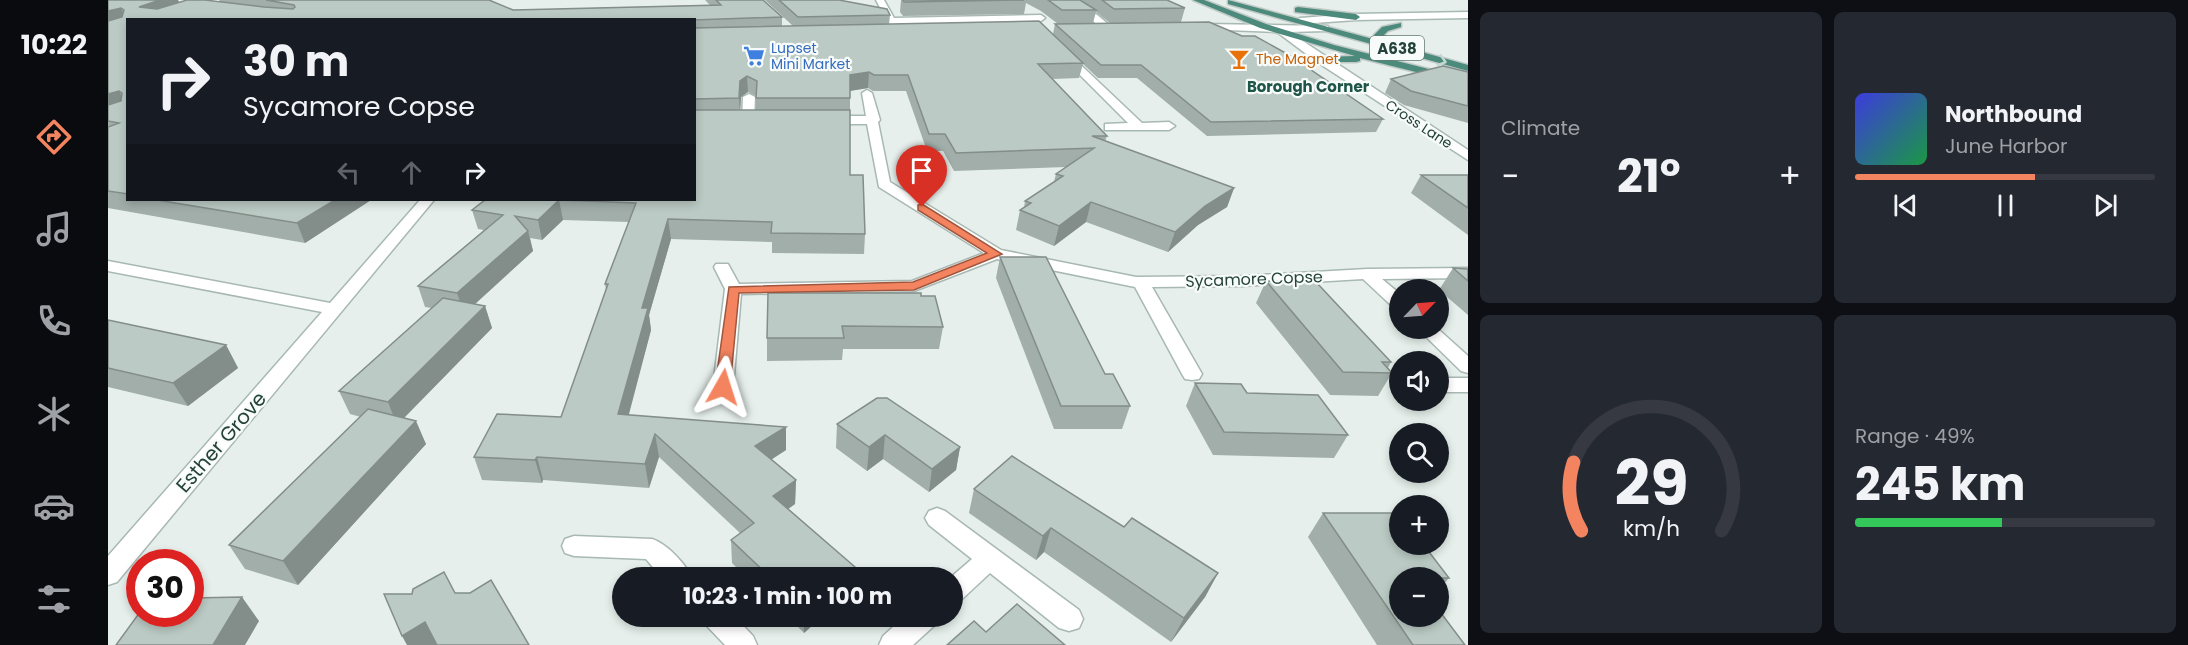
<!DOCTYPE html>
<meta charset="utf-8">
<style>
body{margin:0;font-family:Poppins,sans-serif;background:#242831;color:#f1f3f6;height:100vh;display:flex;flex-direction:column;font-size:22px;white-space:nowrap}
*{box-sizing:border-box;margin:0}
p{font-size:20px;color:#9ea1a6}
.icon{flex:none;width:33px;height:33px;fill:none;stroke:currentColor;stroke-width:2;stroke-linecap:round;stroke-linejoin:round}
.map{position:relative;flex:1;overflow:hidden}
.side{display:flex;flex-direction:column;gap:12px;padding:12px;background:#0d0f14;width:720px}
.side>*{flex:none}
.banner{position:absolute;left:18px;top:18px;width:570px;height:183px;border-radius:0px;box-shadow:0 3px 9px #0003;background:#171b24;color:#f1f3f6;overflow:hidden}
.needle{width:39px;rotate:65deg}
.controls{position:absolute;left:1281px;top:279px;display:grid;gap:12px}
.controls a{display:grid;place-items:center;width:60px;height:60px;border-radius:50%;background:#171b24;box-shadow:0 3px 9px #0003;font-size:30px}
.speed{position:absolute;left:18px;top:549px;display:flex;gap:12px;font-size:30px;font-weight:700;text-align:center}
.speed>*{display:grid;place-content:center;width:78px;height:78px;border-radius:50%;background:#171b24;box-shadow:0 3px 9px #0003;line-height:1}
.speed .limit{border:9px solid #d22;background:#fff;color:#111}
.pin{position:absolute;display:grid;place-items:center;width:51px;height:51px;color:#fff;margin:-62px -26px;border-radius:50% 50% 50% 0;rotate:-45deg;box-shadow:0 0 6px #0007}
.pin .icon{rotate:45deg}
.me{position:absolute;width:66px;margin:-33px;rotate:6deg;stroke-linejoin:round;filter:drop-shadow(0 0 4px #0008)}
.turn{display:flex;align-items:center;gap:21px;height:126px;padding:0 18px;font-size:27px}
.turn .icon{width:78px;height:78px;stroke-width:2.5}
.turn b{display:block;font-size:42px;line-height:51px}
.lanes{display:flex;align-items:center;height:57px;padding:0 18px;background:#0003;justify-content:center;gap:30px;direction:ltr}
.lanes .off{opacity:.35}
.big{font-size:45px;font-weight:700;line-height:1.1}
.side .card{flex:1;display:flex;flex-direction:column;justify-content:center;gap:9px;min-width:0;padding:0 21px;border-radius:9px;background:#242831}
.side .dial{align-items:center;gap:0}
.dial svg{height:156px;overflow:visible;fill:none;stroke:#363941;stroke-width:7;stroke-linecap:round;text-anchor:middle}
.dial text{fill:#f1f3f6;stroke:none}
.song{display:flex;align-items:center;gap:18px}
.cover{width:72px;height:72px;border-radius:9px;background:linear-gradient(135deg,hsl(240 70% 55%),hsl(140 70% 35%))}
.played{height:6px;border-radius:3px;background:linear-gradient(90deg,#f4845f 60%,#363941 60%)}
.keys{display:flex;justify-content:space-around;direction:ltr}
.heat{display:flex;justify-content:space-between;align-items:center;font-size:33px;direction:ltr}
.charge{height:9px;border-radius:4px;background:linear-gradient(90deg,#34c759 49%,#363941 0)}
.side .tiles{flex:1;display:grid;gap:12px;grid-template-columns:repeat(2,1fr)}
.trip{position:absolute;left:504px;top:567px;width:351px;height:60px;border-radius:30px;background:#171b24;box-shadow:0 3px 9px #0003;font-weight:700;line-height:60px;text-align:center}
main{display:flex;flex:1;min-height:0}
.tab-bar{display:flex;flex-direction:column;width:108px;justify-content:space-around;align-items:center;background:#090b0e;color:#9ea1a6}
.tab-bar .icon{width:42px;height:42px}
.tab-bar .current{color:#f4845f}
.tab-bar b{font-size:27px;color:#f1f3f6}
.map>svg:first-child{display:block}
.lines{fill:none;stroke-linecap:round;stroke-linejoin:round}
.service-casing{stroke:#a8b8b2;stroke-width:3}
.minor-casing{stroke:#a8b8b2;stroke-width:3}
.secondary-casing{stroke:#a4bbb3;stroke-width:3}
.trunk-casing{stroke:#c2cac8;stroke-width:3}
.service{fill:#fff;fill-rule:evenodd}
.minor{fill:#fff;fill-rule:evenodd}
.secondary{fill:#fff;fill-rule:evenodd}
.trunk{fill:#4c8a7c;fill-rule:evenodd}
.wall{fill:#a1aea9;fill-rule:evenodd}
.shaded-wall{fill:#838d89}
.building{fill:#bbcac4;stroke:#838d89;stroke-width:1.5}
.oneway{stroke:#c4d9d4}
.route{fill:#f4845f;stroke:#9f563e;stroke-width:1.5}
.labels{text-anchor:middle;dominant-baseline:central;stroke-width:4.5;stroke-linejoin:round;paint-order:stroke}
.far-shop-label{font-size:14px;fill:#366cbe;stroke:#f7fbf9;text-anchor:start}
.far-food-label{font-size:14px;fill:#c56008;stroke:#f7fbf9;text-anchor:start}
.far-street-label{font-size:14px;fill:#24423a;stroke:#f7fbf9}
.shield{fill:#f7fbf9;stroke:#637a73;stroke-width:1.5}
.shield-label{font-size:15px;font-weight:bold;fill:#24423a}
.far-neighbourhood-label{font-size:15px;font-weight:bold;fill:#1f5548;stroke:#f7fbf9}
.street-label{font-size:16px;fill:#24423a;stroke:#f7fbf9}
.near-street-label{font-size:20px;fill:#24423a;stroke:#f7fbf9}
</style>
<main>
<nav class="tab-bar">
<b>10:22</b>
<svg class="icon current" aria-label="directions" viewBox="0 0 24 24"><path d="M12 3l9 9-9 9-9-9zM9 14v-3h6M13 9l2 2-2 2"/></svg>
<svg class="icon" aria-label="music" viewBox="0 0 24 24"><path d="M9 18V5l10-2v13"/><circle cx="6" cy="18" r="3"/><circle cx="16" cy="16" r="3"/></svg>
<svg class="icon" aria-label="phone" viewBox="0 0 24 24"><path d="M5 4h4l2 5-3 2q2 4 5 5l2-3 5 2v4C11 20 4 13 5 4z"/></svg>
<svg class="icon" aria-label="climate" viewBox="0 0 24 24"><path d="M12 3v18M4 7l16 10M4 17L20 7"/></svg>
<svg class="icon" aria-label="car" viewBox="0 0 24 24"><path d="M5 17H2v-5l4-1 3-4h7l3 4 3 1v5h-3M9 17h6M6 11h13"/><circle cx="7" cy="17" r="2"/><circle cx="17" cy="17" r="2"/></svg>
<svg class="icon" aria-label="filters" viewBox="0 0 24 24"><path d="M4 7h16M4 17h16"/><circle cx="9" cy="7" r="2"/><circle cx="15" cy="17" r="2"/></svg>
</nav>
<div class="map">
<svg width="1360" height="645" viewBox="0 0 1360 645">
<rect width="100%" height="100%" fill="#e6efeb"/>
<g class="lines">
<defs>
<g id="service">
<polygon points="768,0 776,0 786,18 933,15 937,18 933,21 789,24 793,29 788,32 783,29"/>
<polygon points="1360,12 1360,18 1248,20 1192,24 1188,21 1192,18 1248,14"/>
</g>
<g id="minor">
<path d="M951,0C971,0 990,14 1004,28L996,30L976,14Z"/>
<polygon points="1095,24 1220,26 1220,30 1217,31 1181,32 1360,150 1360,160 1209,62 1169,32 1092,29 1092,25"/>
<polygon points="953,52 959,52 1034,123 1061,122 1067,126 1061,130 997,130 997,124 1020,123 953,56"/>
<polygon points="759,90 764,93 772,120 770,122 782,182 893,250 1028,277 1135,276 1259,269 1360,268 1360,278 1274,279 1292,294 1292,309 1286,308 1255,279 1135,286 1044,287 1094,374 1091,379 1084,380 1077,379 1074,374 1027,287 889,259 806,291 633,294 625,387 622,392 615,394 608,392 605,387 617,289 606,267 608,264 620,264 631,284 804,281 876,253 771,187 759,124 717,124 711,120 717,116 758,116 754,93"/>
<polygon points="641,94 647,97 646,120 640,124 634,120 635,97"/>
<polygon points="312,200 326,200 9,582 0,585 0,556 214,312 0,271 0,261 222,303"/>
<polygon points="1309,328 1329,328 1360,356 1360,373 1353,371"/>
<rect x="1330" y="378" width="30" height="14"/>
<polygon points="829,508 837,511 971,610 975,619 971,628 961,631 951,628 882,573 853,600 844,603 844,578 842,578 864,559 821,525 817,518 821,511"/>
<path d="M466,536L544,539C559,544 577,563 584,578H554L538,559L466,556L457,553L454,546L457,539Z"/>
<polygon points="595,616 626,616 645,636 649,645 617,645 598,625"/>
<polygon points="797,616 830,616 827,625 805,645 771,645 775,636"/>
</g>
<polygon id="secondary" points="106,0 119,0 55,20 40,20"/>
<g id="trunk">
<polygon points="1085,0 1096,0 1158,24 1226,45 1360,79 1360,85 1252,58 1252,61 1248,62 1209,62 1209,58 1213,57 1247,56 1152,28"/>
<polygon points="1120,0 1272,41 1266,35 1274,27 1293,23 1293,27 1280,31 1276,35 1289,45 1360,65 1360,71 1120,4"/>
<polygon points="1190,7 1248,14 1252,17 1248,20 1187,12 1187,8"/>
</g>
</defs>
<use href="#service" class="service-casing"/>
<use href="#minor" class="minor-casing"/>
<use href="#secondary" class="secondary-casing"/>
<use href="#trunk" class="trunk-casing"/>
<use href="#service" class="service"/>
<use href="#minor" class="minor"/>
<use href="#secondary" class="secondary"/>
<use href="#trunk" class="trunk"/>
</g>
<g class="wall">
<path d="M0,0L72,2H112L111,0H381L405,10L602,5L597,0H655L674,17V27L685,26L657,0H731L782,15L781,24L945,34L947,24H950L933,11L918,3L916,14L795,16L792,12L793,0H1059L1077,8L1073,22L1275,119L1268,132L1099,136L1029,78H990L975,64L971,78L944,79L999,136L997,141L1126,188L1119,207L1090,225L1060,252L978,222L946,246L908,230L912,210L916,208L917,201L946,182L948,174L958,167L846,171L835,151H819L798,91H765L760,88L742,91V175L757,234L756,254L664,253V242L563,239L541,315L543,330L520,415L678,427V450L663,460L688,480L687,504L680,509L747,567L746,578H639L624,563L623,540L632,533L551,457L541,488L435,480L434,483L374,480L366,457L453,417L498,290L497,284L521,222L455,220L434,240L422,238L425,251L367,304L377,306L384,328L296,418L318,444L190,585L137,569L121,545L253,417L242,414L231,391L324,308L317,307L310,286L376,230L370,229L364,210L377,200H586V20H20V200H263L197,243L0,208ZM988,12L1002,23H985ZM640,92L648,96V110H632L633,97Z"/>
<polygon points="1360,72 1360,123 1296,105 1277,93 1283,79"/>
<polygon points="1313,175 1360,175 1360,235 1303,193"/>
<polygon points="892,257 997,374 1022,406 1014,429 946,429 888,278"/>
<polygon points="1345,268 1360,269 1360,315 1331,290"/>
<polygon points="1158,281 1283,362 1280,368 1284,373 1270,396 1222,395 1148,303"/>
<polygon points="813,296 835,327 831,349 735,349 734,360 659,361 659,338"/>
<polygon points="0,320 118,345 130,368 80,406 0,387"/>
<polygon points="1087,383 1139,393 1240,435 1226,458 1105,455 1078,406"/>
<polygon points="729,424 852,447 848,470 821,492 775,459 759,471 728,448"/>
<polygon points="866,489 1016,527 1110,573 1097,597 1063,642 936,552 928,560 861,513"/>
<polygon points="1215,513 1341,578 1330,591 1330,578 1292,578 1357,645 1269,645 1200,537"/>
<polygon points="679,616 715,616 696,633"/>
</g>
<g class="shaded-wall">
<polygon points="52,0 70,0 74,7 40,20 31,7"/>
<polygon points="13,8 19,21 0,27 0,11"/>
<polygon points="761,72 760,88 741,91 742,75"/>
<polygon points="639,76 640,92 633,97 632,115 631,98 632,81"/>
<polygon points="11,91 19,107 0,113 0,94"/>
<polygon points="1126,188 1119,207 1090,225 1060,252 1067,232 1097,206"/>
<polygon points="227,200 263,200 197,243 189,223"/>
<polygon points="451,200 455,220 434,240 430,220"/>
<polygon points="983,202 978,222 946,246 951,226"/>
<polygon points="560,219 563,239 541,315 543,330 515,437 510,414 534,308"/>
<polygon points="420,231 425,251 356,314 349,293"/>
<polygon points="377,306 384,328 289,425 280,402"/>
<polygon points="118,345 130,368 80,406 65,383"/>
<polygon points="308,421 318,444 190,585 175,561"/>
<polygon points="678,427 678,450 648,469 647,446"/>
<polygon points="547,434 551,457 541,488 537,464"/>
<polygon points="777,435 775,459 759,471 761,447"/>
<polygon points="852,447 848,470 821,492 824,469"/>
<polygon points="429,457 435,480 434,483 427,460"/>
<polygon points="688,480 687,504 666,519 665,496"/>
<polygon points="943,528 936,552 928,560 935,536"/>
<polygon points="747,567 746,578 735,578"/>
<polygon points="1110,573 1097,597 1063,642 1076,618"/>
<polygon points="134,597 151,621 137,645 105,645"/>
<polygon points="696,616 715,616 696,633"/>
<polygon points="317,622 329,645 299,645 294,636"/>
</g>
<g class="building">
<polygon points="0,0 52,0 31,7 49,9 79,0 97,0 156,7 185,9 187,7 186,5 158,0 381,0 405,10 613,5 608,0 655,0 674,17 584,20 20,20 20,194 0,191 0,127 11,123 0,121 0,105 13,101 14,93 11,91 0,94 0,21 14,17 16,10 13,8 0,11"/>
<polygon points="671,0 731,0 779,9 782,15 690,17"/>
<polygon points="795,0 916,0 796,2"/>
<polygon points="940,0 972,0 988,10 954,10"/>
<polygon points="994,0 1059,0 1077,8 1006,9"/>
<polygon points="931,21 975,63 930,64 999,136 984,136 1126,188 1097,206 1067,232 983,202 951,226 912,210 923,203 917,201 955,176 948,174 986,148 848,153 837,134 821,134 800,75 766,75 761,72 742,75 742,98 648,98 649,81 639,76 632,81 631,98 586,99 586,28"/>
<polygon points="1101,22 1134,36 1147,36 1181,55 1275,119 1103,122 1033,65 993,65 947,24"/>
<polygon points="1335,66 1360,72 1360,106 1303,91 1283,79"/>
<polygon points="586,110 742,110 742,175 755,175 757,234 663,233 664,222 560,219 534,308 540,308 510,414 678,427 647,446 688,480 665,496 747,567 735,578 663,578 623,540 646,523 547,434 537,464 429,457 427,460 366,457 389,414 453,417 500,284 497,284 528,203 451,200 430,220 407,216 420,231 349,293 310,286 395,215 364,210 377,200 586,200"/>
<polygon points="1313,175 1360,175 1360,208"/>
<polygon points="49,200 227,200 189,223"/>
<polygon points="892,257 938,257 997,374 1005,374 1022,406 953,406"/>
<polygon points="1345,268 1360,269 1360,281"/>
<polygon points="1158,281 1208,282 1283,362 1274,362 1284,373 1235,372"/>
<polygon points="660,293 813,293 813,296 827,296 835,327 734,326 736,338 659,338"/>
<polygon points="335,298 377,306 280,402 231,391"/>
<polygon points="0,320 118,345 65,383 0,368"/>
<polygon points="1087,383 1133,384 1139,393 1210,395 1240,435 1116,432"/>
<polygon points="769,398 779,398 852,447 824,469 777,435 761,447 729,424"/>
<polygon points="260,409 308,421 175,561 121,545"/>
<polygon points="904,456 1016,527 1024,518 1110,573 1076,618 943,528 935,536 866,489"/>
<polygon points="1215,513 1291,513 1292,544 1315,544 1341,578 1292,578 1292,616 1330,616 1330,609 1357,645 1305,645"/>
<polygon points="336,572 347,593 362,593 383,580 421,645 329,645 317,622 294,636 276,594 304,594 305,589"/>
<polygon points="134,597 105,645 8,645 32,612 32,614 82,614 82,598"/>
<polygon points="909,604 957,645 839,645 866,621 878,632"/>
</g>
<defs><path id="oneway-chevron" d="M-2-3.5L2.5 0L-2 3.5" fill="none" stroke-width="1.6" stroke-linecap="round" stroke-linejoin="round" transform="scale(1.5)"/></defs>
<use class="oneway" href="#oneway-chevron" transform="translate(1334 61) rotate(16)"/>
<polygon class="route" points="814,204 894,254 806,290 631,293 622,387 620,391 609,391 607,387 621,287 805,282 879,253 810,210 810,205"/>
<defs>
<symbol id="supermarket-bare" viewBox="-9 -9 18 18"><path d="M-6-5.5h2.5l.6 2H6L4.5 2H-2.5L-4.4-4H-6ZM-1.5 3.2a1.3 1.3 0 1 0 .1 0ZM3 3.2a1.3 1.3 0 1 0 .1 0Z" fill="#3f7fe0" stroke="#f7fbf9" stroke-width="2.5" paint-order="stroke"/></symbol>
<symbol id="bar-bare" viewBox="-9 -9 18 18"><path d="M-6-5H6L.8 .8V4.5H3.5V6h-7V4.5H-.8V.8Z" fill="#e8710a" stroke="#f7fbf9" stroke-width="2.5" paint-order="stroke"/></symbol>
</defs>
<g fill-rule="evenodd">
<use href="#supermarket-bare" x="631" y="41" width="30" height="30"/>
<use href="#bar-bare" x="1116" y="44" width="30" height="30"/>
</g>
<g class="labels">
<g class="far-shop-label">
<text x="663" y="48">Lupset<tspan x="663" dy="16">Mini Market</tspan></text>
</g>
<g class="far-food-label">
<text x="1148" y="59">The Magnet</text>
</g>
<g class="far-street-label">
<text transform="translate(1311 124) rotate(33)">Cross Lane</text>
</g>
<rect class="shield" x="1262" y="36" width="54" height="24" rx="4.5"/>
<g class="shield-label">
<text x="1289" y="48">A638</text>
</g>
<g class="far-neighbourhood-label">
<text x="1200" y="86">Borough Corner</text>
</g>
<g class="street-label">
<text transform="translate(1146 279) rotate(-2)">Sycamore Copse</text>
</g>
<g class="near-street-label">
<text transform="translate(113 442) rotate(-49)">Esther Grove</text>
</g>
</g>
</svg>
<div class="controls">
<a><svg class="needle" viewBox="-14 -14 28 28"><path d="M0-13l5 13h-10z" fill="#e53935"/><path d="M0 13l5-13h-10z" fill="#9ea1a6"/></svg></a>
<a><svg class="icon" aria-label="sound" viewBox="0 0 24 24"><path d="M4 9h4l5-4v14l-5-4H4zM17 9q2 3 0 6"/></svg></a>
<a><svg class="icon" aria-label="search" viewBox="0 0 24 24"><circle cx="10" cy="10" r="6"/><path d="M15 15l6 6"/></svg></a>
<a>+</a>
<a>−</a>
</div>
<div class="speed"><div class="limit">30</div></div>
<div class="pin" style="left:814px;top:207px;background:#d93025"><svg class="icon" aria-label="arrive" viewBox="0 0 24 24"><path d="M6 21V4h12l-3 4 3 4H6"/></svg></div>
<svg class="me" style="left:615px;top:387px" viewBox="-20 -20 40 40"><path d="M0-17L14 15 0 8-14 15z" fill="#f4845f" stroke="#fff" stroke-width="4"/></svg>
<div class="trip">10:23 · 1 min · 100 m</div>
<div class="banner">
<div class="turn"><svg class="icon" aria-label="right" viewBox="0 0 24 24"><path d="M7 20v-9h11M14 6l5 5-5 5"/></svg><div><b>30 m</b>Sycamore Copse</div></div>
<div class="lanes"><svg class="icon off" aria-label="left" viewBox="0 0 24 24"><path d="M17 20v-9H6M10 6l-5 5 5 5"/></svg><svg class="icon off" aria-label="ahead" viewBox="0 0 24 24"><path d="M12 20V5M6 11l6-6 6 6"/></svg><svg class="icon" aria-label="right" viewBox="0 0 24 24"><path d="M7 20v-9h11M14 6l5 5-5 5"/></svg></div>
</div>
</div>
<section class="side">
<div class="tiles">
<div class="card"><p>Climate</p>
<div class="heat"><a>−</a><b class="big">21°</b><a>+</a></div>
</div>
<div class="card">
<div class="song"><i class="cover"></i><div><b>Northbound</b><p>June Harbor</p></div></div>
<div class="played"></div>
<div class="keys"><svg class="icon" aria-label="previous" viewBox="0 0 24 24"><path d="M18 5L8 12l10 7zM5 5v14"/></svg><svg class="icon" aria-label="pause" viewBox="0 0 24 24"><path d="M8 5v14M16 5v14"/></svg><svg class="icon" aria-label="next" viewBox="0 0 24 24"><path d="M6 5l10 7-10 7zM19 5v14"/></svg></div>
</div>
<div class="card dial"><svg viewBox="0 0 100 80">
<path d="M14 69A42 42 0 1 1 86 69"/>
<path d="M14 69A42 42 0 0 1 10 34" stroke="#f4845f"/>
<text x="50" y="56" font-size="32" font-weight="700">29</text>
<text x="50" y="72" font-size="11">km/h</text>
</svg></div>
<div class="card"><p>Range · 49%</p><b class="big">245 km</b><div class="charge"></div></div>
</div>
</section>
</main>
